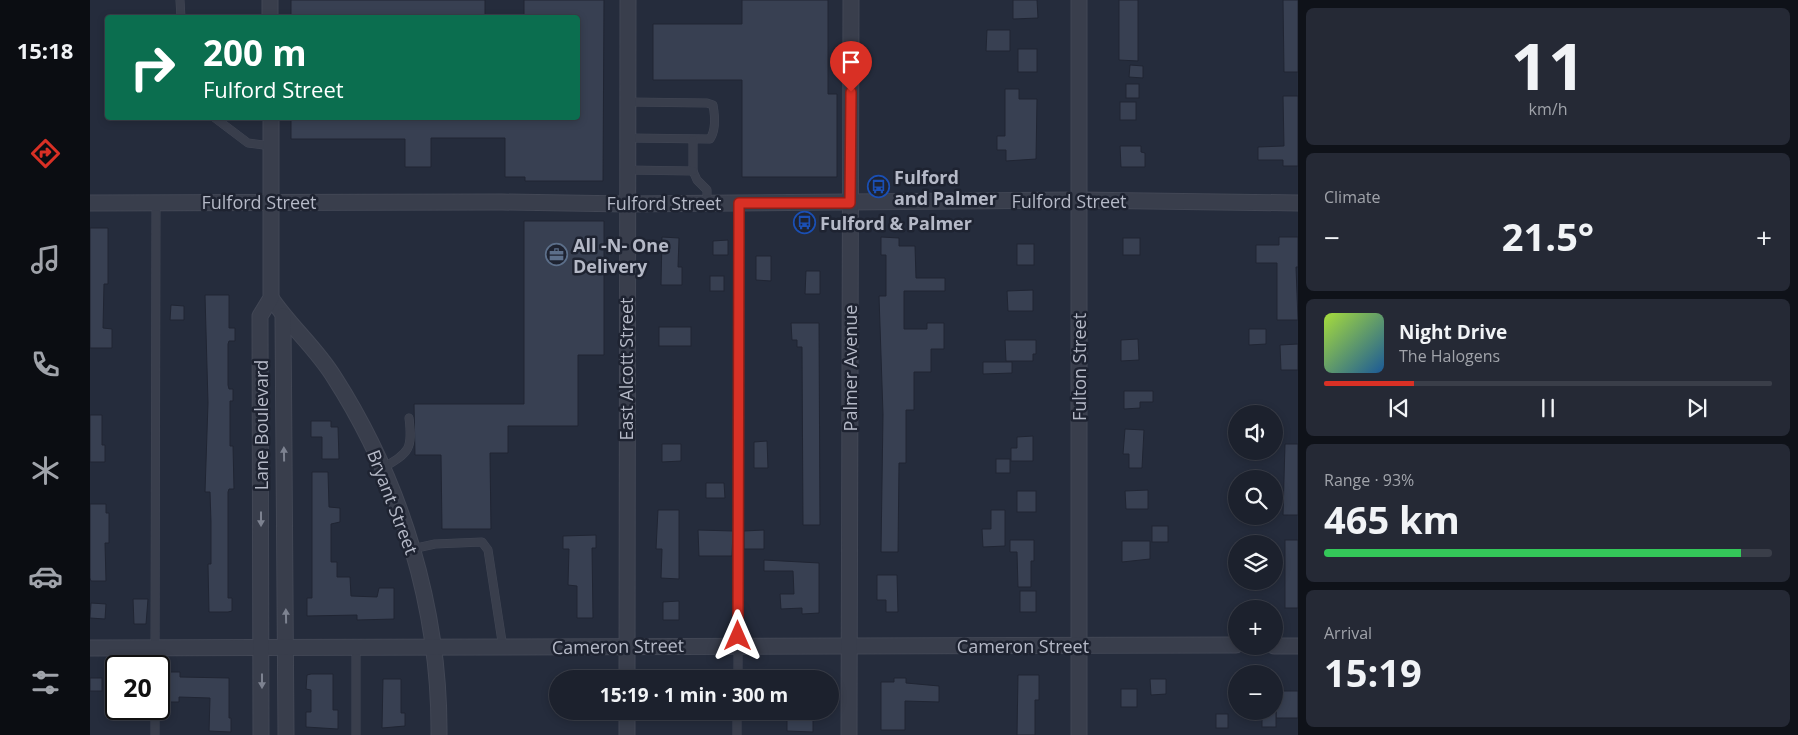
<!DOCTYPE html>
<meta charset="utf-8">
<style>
body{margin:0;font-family:"Open Sans",sans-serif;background:#252935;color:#f1f3f6;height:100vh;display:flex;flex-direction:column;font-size:19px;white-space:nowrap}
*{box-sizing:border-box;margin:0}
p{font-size:16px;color:#a0a3aa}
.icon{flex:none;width:28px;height:28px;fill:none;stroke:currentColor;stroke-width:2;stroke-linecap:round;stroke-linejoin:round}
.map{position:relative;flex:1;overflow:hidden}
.sheet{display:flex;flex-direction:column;gap:8px;padding:8px;background:#0f1219;width:500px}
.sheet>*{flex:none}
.guide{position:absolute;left:15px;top:15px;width:475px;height:105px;border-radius:5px;box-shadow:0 2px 8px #0003,0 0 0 1px #3a3e49;background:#0b6e4f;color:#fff;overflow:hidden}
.fabs{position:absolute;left:1138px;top:405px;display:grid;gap:10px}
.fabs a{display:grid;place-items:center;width:55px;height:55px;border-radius:50%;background:#1c212d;box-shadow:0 2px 8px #0003,0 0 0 1px #3a3e49;font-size:25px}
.speed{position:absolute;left:15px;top:655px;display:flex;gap:10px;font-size:25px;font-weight:700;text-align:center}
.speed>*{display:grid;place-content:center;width:65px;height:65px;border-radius:50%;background:#1c212d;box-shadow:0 2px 8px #0003,0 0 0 1px #3a3e49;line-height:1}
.speed .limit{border:2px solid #111;border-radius:8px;background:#fff;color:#111}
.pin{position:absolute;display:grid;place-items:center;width:42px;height:42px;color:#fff;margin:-51px -21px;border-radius:50% 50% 50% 0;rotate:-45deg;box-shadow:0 0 5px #0007}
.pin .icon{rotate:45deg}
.me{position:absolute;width:55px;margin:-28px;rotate:0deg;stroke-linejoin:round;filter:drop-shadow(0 0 4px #0008)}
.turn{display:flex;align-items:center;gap:18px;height:105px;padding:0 15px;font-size:22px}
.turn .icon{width:65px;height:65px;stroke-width:2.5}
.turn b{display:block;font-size:35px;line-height:42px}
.big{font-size:38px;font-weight:700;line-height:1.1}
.sheet .card{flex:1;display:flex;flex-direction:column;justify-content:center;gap:8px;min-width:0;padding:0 18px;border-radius:8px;background:#252935}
.sheet .dial{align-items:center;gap:0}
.dial b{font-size:65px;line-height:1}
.song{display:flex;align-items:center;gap:15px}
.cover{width:60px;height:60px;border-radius:8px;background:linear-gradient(135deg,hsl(80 70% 55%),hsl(210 70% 35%))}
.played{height:5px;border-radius:2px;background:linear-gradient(90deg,#d93025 20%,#3a3e49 20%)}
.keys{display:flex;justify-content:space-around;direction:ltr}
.heat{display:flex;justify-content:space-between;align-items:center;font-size:28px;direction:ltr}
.charge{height:8px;border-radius:4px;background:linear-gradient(90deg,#34c759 93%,#3a3e49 0)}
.trip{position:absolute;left:459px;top:670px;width:290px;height:50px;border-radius:25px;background:#1c212d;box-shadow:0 2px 8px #0003,0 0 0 1px #3a3e49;font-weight:700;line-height:50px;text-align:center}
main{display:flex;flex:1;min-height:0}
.menu{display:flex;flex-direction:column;width:90px;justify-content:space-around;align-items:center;background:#0b0d12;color:#a0a3aa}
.menu .icon{width:35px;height:35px}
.menu .current{color:#d93025}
.menu b{font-size:22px;color:#f1f3f6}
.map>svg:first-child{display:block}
.building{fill:#384052;stroke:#202533}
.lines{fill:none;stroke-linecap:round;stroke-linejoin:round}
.lane-casing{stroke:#424755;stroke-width:9}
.street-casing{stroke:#424755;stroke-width:17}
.lane{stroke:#393e4c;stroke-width:8}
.street{stroke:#393e4c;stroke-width:15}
.oneway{fill:#7d8290}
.route-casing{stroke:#8d1f18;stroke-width:12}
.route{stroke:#d93025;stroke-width:9}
.labels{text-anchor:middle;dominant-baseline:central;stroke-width:5;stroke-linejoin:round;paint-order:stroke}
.poi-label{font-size:18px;font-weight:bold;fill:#b5b9c7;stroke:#1e2331;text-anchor:start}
.street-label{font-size:18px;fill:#b5b9c7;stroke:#1e2331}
</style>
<main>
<nav class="menu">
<b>15:18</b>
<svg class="icon current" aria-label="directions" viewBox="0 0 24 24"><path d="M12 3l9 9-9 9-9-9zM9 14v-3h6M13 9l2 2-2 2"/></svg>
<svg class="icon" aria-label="music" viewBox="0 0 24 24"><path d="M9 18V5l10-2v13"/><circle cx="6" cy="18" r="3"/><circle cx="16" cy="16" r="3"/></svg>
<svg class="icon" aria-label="phone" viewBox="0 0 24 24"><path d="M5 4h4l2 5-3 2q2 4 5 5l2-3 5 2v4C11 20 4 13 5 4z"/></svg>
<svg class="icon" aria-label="climate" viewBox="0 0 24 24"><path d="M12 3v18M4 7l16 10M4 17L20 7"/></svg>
<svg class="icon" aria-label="car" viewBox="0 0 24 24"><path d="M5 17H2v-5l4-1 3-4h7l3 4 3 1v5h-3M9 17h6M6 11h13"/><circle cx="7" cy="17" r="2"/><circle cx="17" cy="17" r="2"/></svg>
<svg class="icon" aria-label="filters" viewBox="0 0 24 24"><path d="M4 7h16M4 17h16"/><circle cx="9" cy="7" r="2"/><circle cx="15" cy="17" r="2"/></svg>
</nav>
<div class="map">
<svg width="1208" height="735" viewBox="0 0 1208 735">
<rect width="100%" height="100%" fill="#252c3c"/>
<g class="building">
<rect x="201" y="0" width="194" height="18"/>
<polygon points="434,0 514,0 513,181 435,181 435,177 415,177 415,138 341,138 341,167 315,167 315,139 201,139 201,118 488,118 488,18 434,18"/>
<polygon points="652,0 738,0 738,94 747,94 747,177 652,177 652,80 563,80 563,24 652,24"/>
<polygon points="923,0 947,0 948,18 923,19"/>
<polygon points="1029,0 1048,0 1048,61 1029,60"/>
<polygon points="1193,0 1208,0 1208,72 1194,72"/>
<polygon points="897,30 920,30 920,51 896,51"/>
<rect x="928" y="49" width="19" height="23"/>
<polygon points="1040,65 1053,66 1053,78 1039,77"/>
<rect x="1036" y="84" width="13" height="14"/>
<polygon points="915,89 929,89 929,99 947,99 946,159 916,161 916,150 907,150 907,136 915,136"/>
<polygon points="1193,96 1208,96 1208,166 1193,166 1193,160 1168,160 1168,147 1194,146"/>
<rect x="1030" y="102" width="16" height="18"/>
<polygon points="1030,146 1051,146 1051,152 1055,153 1055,167 1031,167"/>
<polygon points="434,221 514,221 514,355 488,355 488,426 418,426 418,453 400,453 401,529 352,529 351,455 325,455 324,404 434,404"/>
<polygon points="0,228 18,228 18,284 14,284 13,328 22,329 22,348 0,348"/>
<polygon points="572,237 589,238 588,267 592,267 592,285 571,285"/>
<polygon points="791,237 809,238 809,246 825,246 826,278 855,278 855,291 814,291 814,329 837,329 837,323 854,323 854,349 841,349 841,372 824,372 824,410 816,410 816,463 809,463 808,552 791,552 793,414 789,296 796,296 796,255 791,255"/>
<polygon points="1189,237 1208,237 1208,267 1206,267 1208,320 1187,320 1187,263 1166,263 1166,245 1189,245"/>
<rect x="1033" y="238" width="17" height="17"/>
<polygon points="638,240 638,255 623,255 623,241"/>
<rect x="927" y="244" width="17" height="21"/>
<polygon points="666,256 681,256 681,281 666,280"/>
<polygon points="716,271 730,271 730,294 715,294"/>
<rect x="620" y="276" width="14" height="15"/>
<polygon points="943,290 943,311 918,311 917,291"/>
<polygon points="115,295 139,295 139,328 145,328 145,341 139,341 138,344 138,385 139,389 143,389 143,401 140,401 140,446 143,446 144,489 139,489 138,492 138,598 142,598 142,611 138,612 119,612 118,564 121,564 121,522 120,492 115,492 118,403"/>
<polygon points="81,305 94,306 94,320 80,320"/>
<polygon points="701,323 729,323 730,525 713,525 712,347 707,347 707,340 702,340"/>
<rect x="569" y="327" width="32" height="19"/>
<polygon points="1159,329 1176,329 1176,344 1159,345"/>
<polygon points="1048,339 1049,360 1031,361 1031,340"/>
<polygon points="915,340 946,340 946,354 943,354 943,361 916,361"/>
<polygon points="1208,344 1208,370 1191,370 1190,345"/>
<polygon points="893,362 922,362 922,373 893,374"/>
<polygon points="1034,391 1063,391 1063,402 1050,402 1050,408 1034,409"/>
<polygon points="0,415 12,415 12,445 15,445 15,462 0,462"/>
<polygon points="221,421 241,421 241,427 248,427 249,459 232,459 232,437 221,437"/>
<polygon points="1035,429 1054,430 1052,468 1039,468 1039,454 1033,454"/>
<polygon points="943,436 943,461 921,461 921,448 927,448 927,437"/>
<polygon points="677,441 678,468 664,468 664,442"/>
<polygon points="572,444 591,444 591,461 572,462"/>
<polygon points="1195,444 1208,444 1208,515 1193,515"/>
<rect x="906" y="459" width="14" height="14"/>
<polygon points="222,472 238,472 239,507 250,508 250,522 241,524 241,562 247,562 247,577 260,577 261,596 287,597 289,588 304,588 304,619 267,620 267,615 217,616 217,598 222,598"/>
<polygon points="616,483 634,483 635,498 616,498"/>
<polygon points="1058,490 1058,509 1036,509 1035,491"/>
<rect x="927" y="491" width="19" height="21"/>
<polygon points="0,504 16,504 16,513 19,513 19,543 15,543 16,581 1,581 0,578"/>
<polygon points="568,510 589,510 589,579 571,578 572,551 572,549 566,549"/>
<polygon points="901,510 915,510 915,546 893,547 892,529 901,529"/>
<rect x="1062" y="526" width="16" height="16"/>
<polygon points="608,530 643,531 642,556 609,556"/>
<polygon points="674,530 674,549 654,549 654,531"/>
<polygon points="506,535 506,548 502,548 503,618 487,618 487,586 478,585 479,549 473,549 473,536"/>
<polygon points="920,540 944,540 944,561 941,561 941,587 928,587 927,552 920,552"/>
<rect x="1195" y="540" width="13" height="68"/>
<polygon points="1032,541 1060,541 1060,559 1032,562"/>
<polygon points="674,560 729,563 729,613 712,614 712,608 691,609 690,594 704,594 703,571 674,571"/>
<polygon points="787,575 807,575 808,612 796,612 796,600 787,600"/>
<rect x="930" y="591" width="16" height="21"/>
<polygon points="43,599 58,599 56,624 44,624"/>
<polygon points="589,601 589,620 573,620 573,602"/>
<polygon points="1,603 16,604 15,619 0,618"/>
<polygon points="71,672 90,672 90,677 139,678 139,718 141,718 141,732 119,731 120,698 89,697 89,702 71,702"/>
<polygon points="221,674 243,674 243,710 248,710 248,729 216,727 216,712 221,712 221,690 216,689 217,675"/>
<polygon points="928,675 949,675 949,700 945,700 945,735 927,735"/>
<rect x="0" y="678" width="12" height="13"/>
<polygon points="804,678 816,678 816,683 849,686 849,702 815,701 815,730 791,730 791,682 804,682"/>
<polygon points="293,679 311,679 311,713 315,713 315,726 292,728"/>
<polygon points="1060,679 1076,679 1076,694 1061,695"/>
<rect x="1031" y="689" width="16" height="18"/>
<rect x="1186" y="691" width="22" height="27"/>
<polygon points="697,711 723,711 723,732 697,731"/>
<rect x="1172" y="712" width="14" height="15"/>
<rect x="1126" y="714" width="12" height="14"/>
</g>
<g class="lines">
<defs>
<g id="lane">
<polyline points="90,0 91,18"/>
<polyline points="125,118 158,143 181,146"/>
<path d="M538,138L620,139C626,130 625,116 623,105L617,103L538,102"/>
<polyline points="603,140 603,171 607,180 617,190 617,203"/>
<polyline points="537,170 603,171"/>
<path d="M293,468C319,452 323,450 319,418"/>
<polyline points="322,549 345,544 392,542 398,550 413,648"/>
<polyline points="266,647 266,735"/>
<polyline points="65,666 66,203"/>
<polyline points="648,679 649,203"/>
<polyline points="65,709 65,735"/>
<polyline points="647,735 647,711"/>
</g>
<g id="street">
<polyline points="180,0 180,18"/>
<polyline points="989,0 989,735"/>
<polyline points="0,203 412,202 536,204 988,200 1208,203"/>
<path d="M181,298C200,326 226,348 244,377C312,483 350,610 349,735"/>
<polyline points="193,316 196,735"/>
<polyline points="1184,646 1208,646"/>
<polyline points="0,648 1146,645"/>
<polyline points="537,679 538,0"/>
<polyline points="537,711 537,735"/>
<polyline points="171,735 170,316 181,298 181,118"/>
<polyline points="759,735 761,0"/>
</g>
</defs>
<use href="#lane" class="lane-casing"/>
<use href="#street" class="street-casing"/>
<use href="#lane" class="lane"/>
<use href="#street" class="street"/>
</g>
<defs><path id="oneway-solid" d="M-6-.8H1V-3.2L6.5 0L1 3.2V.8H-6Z" transform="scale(1.25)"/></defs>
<g class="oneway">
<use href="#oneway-solid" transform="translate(194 454) rotate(-91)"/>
<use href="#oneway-solid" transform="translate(171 519) rotate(90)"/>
<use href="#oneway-solid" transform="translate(196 616) rotate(-91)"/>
<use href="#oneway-solid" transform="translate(172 681) rotate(90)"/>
</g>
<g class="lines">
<defs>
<polyline id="route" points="648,636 649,203 760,203 761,92"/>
</defs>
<use href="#route" class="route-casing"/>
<use href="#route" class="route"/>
</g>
<defs>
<symbol id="bus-ring" viewBox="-11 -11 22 22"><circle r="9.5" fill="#1e2331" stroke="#1a4fb4" stroke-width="1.5"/><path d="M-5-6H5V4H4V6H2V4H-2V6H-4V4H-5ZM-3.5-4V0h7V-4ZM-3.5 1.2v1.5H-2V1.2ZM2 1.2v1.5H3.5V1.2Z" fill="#1a4fb4"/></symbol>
<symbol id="office-ring" viewBox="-11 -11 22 22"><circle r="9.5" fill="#1e2331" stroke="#5c6f8a" stroke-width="1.5"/><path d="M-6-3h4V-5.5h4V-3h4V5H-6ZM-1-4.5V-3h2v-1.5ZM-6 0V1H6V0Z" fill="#5c6f8a"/></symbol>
</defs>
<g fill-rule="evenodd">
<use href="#bus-ring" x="776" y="174" width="25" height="25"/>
<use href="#bus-ring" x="702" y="210" width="25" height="25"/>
<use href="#office-ring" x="454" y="242" width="25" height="25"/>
</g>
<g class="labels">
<g class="poi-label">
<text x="804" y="177">Fulford<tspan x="804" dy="21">and Palmer</tspan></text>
<text x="730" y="223">Fulford &amp; Palmer</text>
<text x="483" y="245">All -N- One<tspan x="483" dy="21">Delivery</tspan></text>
</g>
<g class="street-label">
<text x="979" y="201">Fulford Street</text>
<text x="169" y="202">Fulford Street</text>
<text x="574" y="203">Fulford Street</text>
<text transform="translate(989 367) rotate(-90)">Fulton Street</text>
<text transform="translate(760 368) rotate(-90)">Palmer Avenue</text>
<text transform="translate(536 369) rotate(-90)">East Alcott Street</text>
<text transform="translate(171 425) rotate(-90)">Lane Boulevard</text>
<text transform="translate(303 502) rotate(69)">Bryant Street</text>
<text transform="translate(528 646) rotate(-1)">Cameron Street</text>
<text x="933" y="646">Cameron Street</text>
</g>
</g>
</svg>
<div class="fabs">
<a><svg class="icon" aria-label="sound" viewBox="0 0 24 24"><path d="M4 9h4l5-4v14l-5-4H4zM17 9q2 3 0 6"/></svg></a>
<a><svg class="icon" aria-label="search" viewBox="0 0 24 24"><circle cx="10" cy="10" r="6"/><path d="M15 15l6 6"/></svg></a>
<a><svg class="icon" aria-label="layers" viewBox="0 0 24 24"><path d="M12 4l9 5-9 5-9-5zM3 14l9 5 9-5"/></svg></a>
<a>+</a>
<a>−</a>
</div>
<div class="speed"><div class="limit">20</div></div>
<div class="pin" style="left:761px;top:92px;background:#d93025"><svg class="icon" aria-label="arrive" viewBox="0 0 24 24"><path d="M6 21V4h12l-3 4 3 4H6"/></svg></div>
<svg class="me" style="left:648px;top:636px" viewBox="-20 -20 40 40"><path d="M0-17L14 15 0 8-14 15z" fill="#d93025" stroke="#fff" stroke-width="4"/></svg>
<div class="trip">15:19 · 1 min · 300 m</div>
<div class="guide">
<div class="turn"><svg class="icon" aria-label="right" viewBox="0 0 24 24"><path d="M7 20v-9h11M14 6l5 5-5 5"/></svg><div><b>200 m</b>Fulford Street</div></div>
</div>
</div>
<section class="sheet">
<div class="card dial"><b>11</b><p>km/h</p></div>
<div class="card"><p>Climate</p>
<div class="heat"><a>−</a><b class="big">21.5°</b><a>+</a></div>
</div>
<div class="card">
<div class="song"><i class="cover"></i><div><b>Night Drive</b><p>The Halogens</p></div></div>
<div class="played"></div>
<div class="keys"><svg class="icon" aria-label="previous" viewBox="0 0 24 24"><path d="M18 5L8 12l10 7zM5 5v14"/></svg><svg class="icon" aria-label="pause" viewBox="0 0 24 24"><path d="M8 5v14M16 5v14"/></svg><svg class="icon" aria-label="next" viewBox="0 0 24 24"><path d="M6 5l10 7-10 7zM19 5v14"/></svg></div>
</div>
<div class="card"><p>Range · 93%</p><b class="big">465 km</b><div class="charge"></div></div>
<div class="card"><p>Arrival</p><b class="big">15:19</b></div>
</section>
</main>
